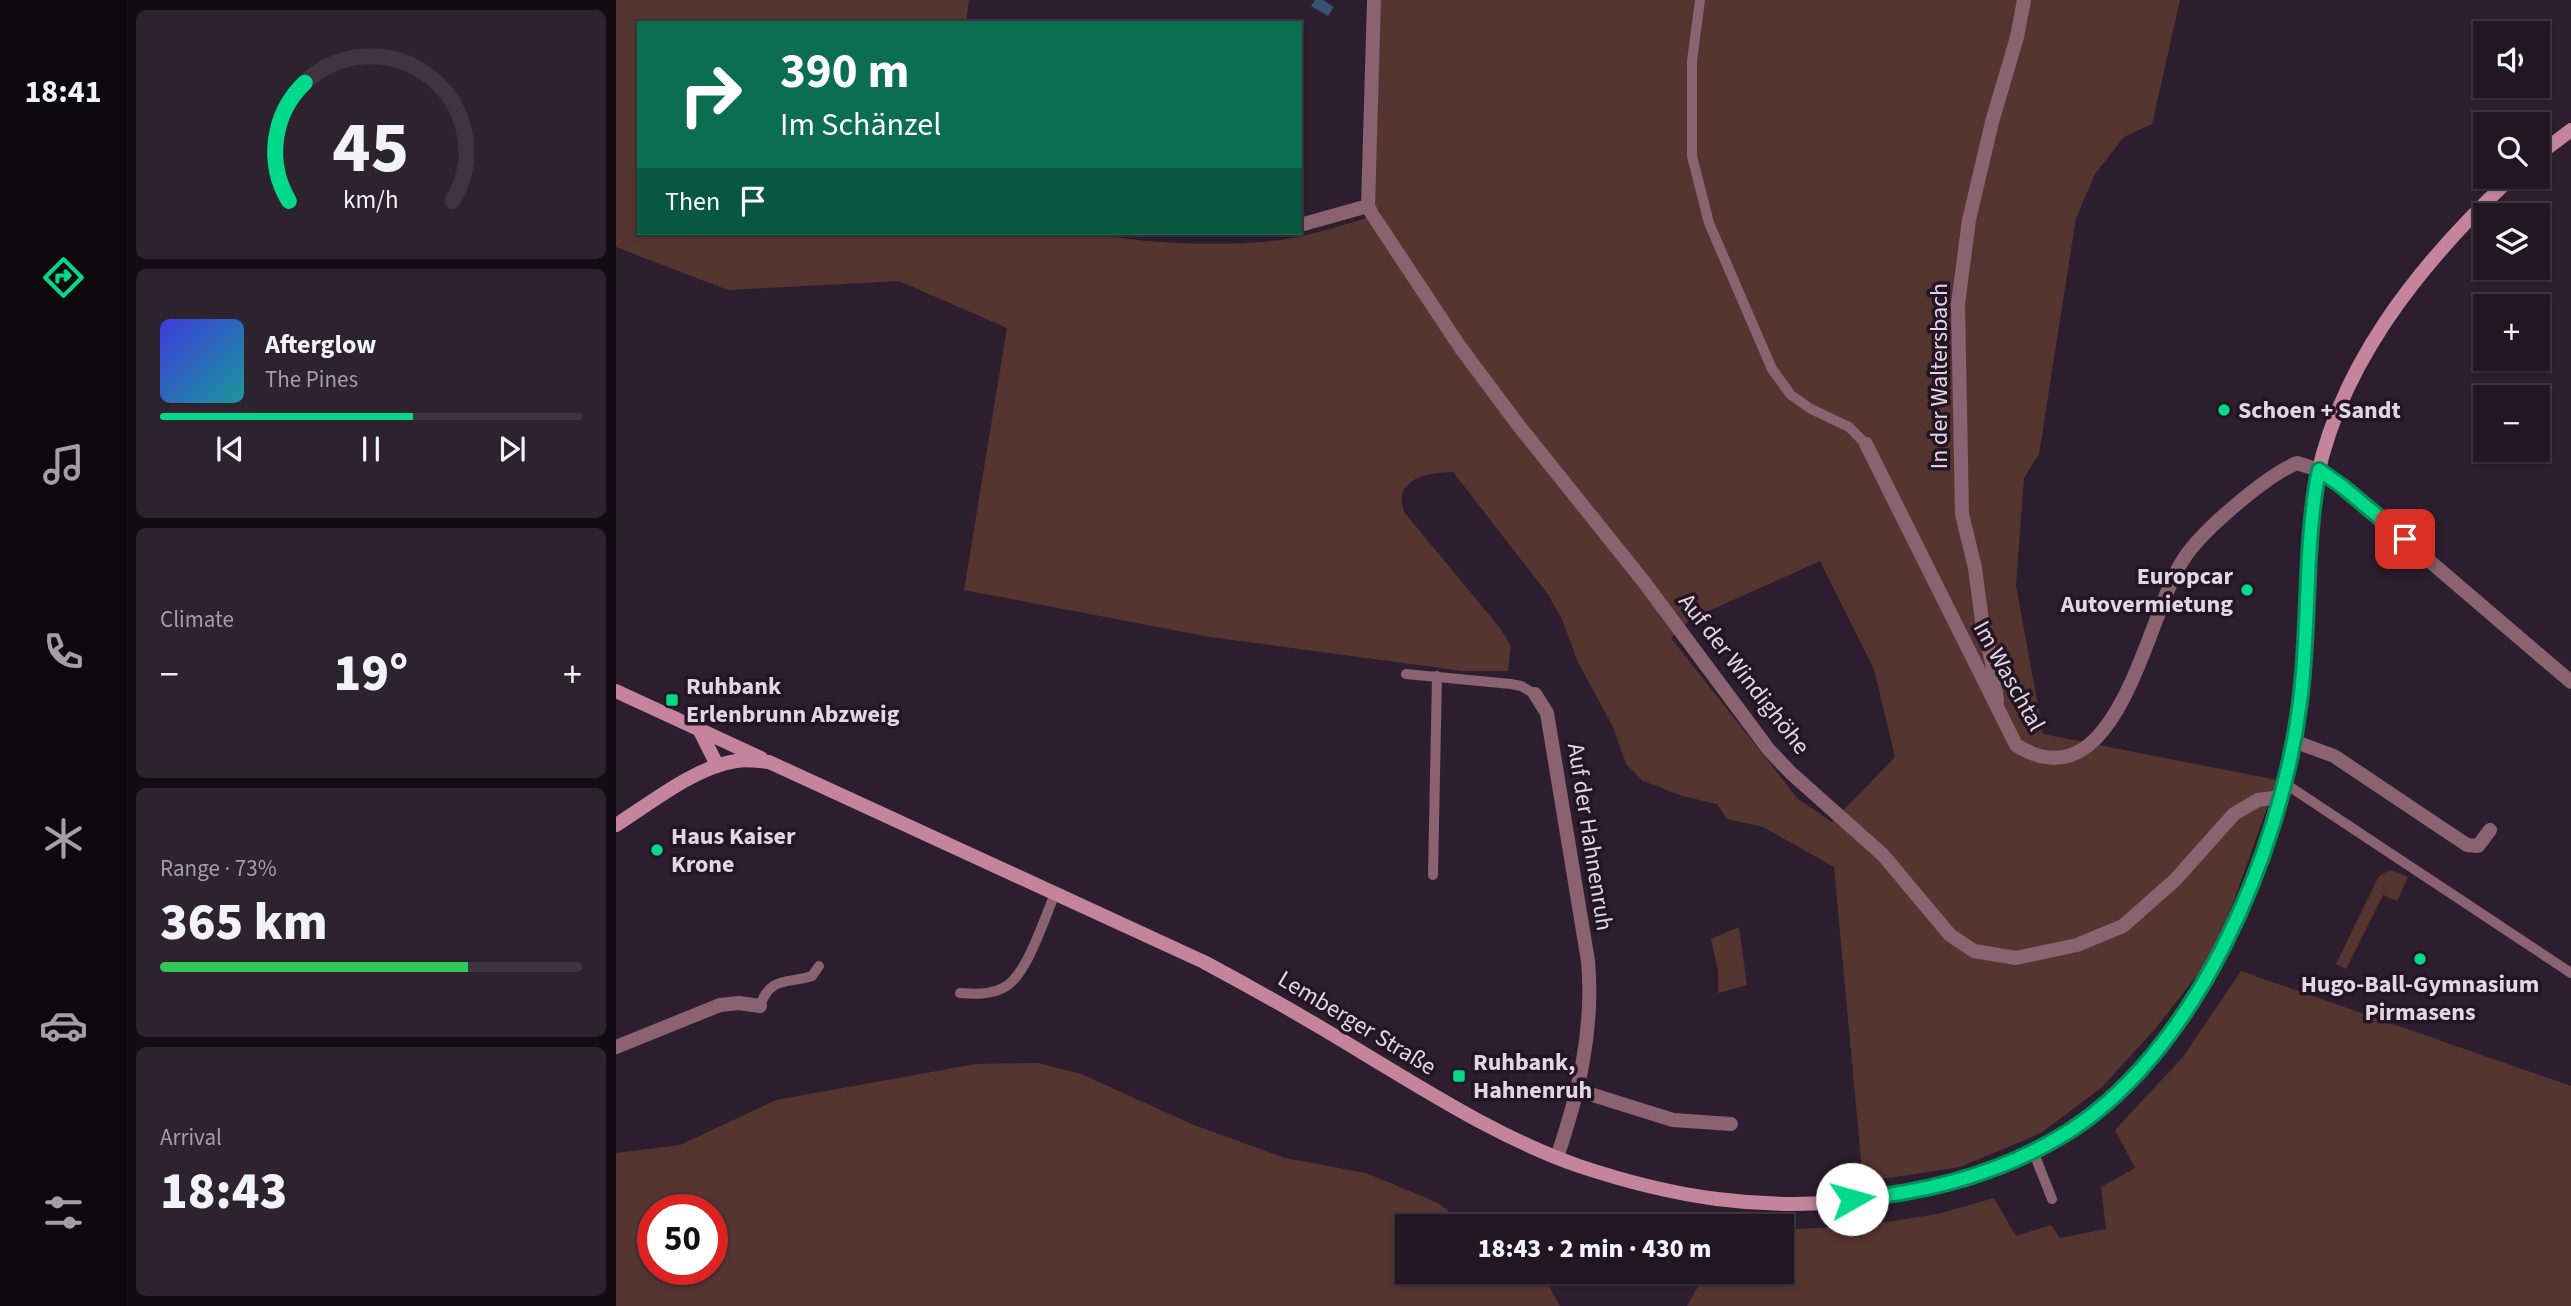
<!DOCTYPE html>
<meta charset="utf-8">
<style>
body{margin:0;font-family:"Source Sans 3",sans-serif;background:#2d232f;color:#f1f3f6;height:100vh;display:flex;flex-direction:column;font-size:26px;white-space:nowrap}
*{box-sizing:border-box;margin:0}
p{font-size:23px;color:#a29fa5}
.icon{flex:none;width:38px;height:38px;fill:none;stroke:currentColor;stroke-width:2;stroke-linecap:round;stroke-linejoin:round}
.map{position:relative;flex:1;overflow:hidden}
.sheet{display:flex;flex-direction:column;gap:10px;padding:10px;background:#120c13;width:490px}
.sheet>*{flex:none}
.banner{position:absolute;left:21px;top:21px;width:665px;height:214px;border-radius:0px;box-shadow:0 2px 5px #0004,0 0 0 2px #3e3540;background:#0b6e4f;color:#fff;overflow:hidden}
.controls{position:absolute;left:1857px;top:21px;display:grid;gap:14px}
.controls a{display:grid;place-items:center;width:77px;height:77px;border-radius:0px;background:#211622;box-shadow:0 2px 5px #0004,0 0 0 2px #3e3540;font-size:35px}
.speed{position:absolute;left:21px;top:1194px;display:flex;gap:14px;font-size:35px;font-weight:700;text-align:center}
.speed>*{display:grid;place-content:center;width:91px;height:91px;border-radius:50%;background:#211622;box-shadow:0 2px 5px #0004,0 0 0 2px #3e3540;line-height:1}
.speed .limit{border:10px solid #d22;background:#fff;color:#111}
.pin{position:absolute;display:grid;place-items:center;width:60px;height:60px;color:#fff;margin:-30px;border-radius:14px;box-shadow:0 4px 10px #0006}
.me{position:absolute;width:77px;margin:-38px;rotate:83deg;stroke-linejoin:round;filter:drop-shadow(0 0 5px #0008)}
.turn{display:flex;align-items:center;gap:24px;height:147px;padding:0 28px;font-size:32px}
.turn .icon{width:91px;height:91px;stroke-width:2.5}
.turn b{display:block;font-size:49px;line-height:60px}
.then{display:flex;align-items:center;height:66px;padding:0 28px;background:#0003;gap:14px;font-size:26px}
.big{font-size:52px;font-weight:800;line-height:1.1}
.sheet .tile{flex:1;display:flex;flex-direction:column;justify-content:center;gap:10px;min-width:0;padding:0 24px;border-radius:10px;background:#2d232f}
.sheet .dial{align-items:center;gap:0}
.dial svg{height:182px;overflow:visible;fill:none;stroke:#3e3540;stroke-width:7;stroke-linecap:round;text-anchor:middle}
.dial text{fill:#f1f3f6;stroke:none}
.song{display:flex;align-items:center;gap:21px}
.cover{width:84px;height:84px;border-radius:10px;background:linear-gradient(135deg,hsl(240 70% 55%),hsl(180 70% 35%))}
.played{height:7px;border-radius:4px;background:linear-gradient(90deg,#03d98b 60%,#3e3540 60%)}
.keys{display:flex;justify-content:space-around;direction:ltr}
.heat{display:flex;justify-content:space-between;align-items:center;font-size:38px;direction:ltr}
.charge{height:10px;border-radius:5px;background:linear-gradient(90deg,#34c759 73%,#3e3540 0)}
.trip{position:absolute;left:779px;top:1214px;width:399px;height:70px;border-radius:0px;background:#211622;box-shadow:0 2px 5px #0004,0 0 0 2px #3e3540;font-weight:800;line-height:70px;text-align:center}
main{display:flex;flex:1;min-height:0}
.tab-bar{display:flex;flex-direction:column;width:126px;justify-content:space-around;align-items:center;background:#0d090e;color:#a29fa5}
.tab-bar .icon{width:49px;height:49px}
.tab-bar .selected{color:#03d98b}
.tab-bar b{font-size:32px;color:#f1f3f6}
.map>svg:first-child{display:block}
.green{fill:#553530;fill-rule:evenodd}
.water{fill:#3a5172}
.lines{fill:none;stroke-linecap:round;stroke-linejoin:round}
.lane{stroke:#8a6270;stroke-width:10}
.street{stroke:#8a6270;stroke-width:14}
.secondary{stroke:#c4859c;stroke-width:14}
.route-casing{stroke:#028d5a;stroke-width:18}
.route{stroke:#03d98b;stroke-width:12}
.poi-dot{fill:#03d98b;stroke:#231524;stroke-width:2.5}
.labels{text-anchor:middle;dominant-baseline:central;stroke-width:7;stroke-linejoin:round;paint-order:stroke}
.street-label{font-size:24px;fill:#e1d7e2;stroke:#231524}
.poi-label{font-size:24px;font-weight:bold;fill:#e1d7e2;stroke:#231524;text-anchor:start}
</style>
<main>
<nav class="tab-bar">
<b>18:41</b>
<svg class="icon selected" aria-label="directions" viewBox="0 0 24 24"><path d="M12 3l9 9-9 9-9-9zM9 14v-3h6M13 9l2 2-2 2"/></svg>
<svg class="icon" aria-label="music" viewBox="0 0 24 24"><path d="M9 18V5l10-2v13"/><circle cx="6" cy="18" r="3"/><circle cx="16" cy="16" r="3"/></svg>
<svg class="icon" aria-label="phone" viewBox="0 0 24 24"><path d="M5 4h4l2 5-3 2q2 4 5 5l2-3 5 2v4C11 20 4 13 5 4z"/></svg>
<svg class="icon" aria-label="climate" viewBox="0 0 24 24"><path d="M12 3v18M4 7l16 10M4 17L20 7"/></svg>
<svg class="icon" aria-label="car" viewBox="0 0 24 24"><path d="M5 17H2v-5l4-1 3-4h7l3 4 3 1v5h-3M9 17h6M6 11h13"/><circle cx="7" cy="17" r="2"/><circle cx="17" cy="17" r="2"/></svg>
<svg class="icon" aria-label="filters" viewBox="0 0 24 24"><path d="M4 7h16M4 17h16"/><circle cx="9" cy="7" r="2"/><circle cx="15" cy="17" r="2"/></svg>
</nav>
<section class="sheet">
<div class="tile dial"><svg viewBox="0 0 100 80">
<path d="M14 69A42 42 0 1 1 86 69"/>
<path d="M14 69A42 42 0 0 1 21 17" stroke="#03d98b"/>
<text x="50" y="56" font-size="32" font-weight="700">45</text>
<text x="50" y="72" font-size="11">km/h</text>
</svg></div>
<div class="tile">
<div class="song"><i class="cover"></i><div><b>Afterglow</b><p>The Pines</p></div></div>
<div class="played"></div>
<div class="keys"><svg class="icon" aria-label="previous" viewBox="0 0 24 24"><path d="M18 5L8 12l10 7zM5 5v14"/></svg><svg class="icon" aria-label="pause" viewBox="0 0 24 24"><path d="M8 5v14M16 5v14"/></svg><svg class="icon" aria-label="next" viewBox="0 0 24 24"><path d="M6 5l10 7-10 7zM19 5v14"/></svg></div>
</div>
<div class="tile"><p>Climate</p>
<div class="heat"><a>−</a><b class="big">19°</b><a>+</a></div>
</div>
<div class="tile"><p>Range · 73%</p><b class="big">365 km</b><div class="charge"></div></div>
<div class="tile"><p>Arrival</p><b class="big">18:43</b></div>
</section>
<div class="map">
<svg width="1955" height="1306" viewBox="0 0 1955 1306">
<rect width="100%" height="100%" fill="#2c1e2e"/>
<g class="green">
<path d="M0,0H353L350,23H23V233H479C531,245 618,247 671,239C703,234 734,222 765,214L757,203L763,0H1564L1536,124L1508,137L1479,174L1460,218L1423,454L1408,478L1400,585L1427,734L1661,780L1600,951L1540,1028L1485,1088L1425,1133L1344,1167L1247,1182L1218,867L1147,827L1111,819L1101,804L1066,796L1027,781L1010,764L997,727L962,662L946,619L931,593L837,472C820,473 792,474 786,495C785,499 787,508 788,512L884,628L895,646L892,671H846L594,637L348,590L391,328L283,281L112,290L0,247ZM1204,561L1258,669L1279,757L1216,822L1182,799L1055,638L1075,619Z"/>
<polygon points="1775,870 1792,877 1781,901 1767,895 1730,969 1720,964 1762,878 1766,874"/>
<polygon points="1123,927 1131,985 1102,993 1102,971 1095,939"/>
<polygon points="1625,971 1955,1086 1955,1306 1071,1306 1090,1272 1166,1272 1166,1230 1251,1225 1322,1214 1378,1198 1400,1236 1435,1225 1444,1238 1490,1229 1485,1187 1519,1168 1499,1130 1567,1057"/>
<path d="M422,1063L465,1074L578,1125L669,1158L750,1173L822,1203L853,1227H791V1272H913L934,1288L944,1306H0V1153L64,1145L160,1100L360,1064ZM96,1209V1269H37V1209Z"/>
</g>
<polygon class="water" points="699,0 707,0 718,7 712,16 695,6"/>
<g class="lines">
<g class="lane">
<polyline points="1084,0 1076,61 1076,156 1093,223 1156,369 1175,395 1195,409 1233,427 1250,444"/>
<polyline points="790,674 895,684 905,686 919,694"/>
<polyline points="1668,783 1955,973"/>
<polyline points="817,875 821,676"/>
<path d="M344,993C358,994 373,995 387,988C411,977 428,918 439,894"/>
<path d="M144,1006C154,976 171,984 196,976L203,966"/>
<polyline points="1417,1151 1436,1199"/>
</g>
<g class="street">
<polyline points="758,0 752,206 756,214 844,347 903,426 1028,582 1153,750 1175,773 1267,855 1334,935 1358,951 1400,958 1461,945 1507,926 1559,880 1618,814 1642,800 1665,797"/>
<polyline points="684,225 752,206"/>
<path d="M1250,444L1400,745C1502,809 1530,616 1567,560C1585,531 1650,476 1681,463L1703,470L1727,487L1955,682"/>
<path d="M919,694L931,713L972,961C978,1029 963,1093 941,1157"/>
<polyline points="1381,701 1376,663 1366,621 1359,568 1346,514 1342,304 1353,220 1376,122 1401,37 1408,0"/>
<polyline points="1677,741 1718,756 1851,845 1862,846 1874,830"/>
<polyline points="0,1047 104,1005 123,1003 144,1006"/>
<polyline points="961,1090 1057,1120 1115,1124"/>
</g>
<g class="secondary">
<polyline points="1922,155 1955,130"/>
<polyline points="0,691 145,758"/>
<polyline points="82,727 101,765"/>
<path d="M0,825C35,803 79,767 120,761C131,759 142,761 153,762L588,962C642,991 695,1021 747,1053C817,1095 886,1139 963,1166C1008,1181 1054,1193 1101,1199C1216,1214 1367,1194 1463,1124C1567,1049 1642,906 1668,782C1676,746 1685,709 1688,672C1692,615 1689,557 1697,500C1716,371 1804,263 1896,177"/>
</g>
</g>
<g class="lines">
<defs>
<path id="route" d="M1236,1199C1307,1193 1379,1175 1442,1138C1579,1059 1665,852 1684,702C1694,625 1688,546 1703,470L1727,487L1789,539"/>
</defs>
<use href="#route" class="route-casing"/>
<use href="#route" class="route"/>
</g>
<g class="poi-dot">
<circle cx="1608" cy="410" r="7"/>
<circle cx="1631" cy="590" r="7"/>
<rect x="49" y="693" width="14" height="14" rx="3.5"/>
<circle cx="41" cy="850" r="7"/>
<circle cx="1804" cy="959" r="7"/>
<rect x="836" y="1069" width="14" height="14" rx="3.5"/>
</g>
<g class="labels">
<g class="street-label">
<text transform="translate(1323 376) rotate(-90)">In der Waltersbach</text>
<text transform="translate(1128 674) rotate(52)">Auf der Windighöhe</text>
<text transform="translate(1393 676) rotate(61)">Im Waschtal</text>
<text transform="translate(974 837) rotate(81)">Auf der Hahnenruh</text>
<text transform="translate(741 1023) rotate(31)">Lemberger Straße</text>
</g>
<g class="poi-label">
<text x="1622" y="410">Schoen + Sandt</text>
<text x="1617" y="576" text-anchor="end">Europcar<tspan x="1617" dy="28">Autovermietung</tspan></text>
<text x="70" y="686">Ruhbank<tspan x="70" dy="28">Erlenbrunn Abzweig</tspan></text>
<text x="55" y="836">Haus Kaiser<tspan x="55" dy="28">Krone</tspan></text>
<text x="1804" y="984" text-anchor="middle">Hugo-Ball-Gymnasium<tspan x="1804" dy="28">Pirmasens</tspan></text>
<text x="857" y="1062">Ruhbank,<tspan x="857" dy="28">Hahnenruh</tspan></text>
</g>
</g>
</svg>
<div class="controls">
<a><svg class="icon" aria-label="sound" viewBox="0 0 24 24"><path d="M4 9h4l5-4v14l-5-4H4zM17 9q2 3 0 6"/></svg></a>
<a><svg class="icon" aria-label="search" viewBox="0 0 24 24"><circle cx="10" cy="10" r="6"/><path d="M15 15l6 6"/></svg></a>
<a><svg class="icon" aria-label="layers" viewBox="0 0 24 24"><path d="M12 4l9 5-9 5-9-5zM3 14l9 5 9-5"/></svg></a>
<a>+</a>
<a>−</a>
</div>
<div class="speed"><div class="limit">50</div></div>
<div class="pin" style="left:1789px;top:539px;background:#d93025"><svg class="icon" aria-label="arrive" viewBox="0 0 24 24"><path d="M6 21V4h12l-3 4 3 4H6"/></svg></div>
<svg class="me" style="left:1236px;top:1199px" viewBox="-20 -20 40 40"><circle r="19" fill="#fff"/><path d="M0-13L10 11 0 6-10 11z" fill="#03d98b"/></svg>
<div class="trip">18:43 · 2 min · 430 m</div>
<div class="banner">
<div class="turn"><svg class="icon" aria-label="right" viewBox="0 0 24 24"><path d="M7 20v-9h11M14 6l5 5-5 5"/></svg><div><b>390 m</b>Im Schänzel</div></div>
<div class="then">Then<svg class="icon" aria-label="arrive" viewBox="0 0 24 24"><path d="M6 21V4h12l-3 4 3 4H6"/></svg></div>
</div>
</div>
</main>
